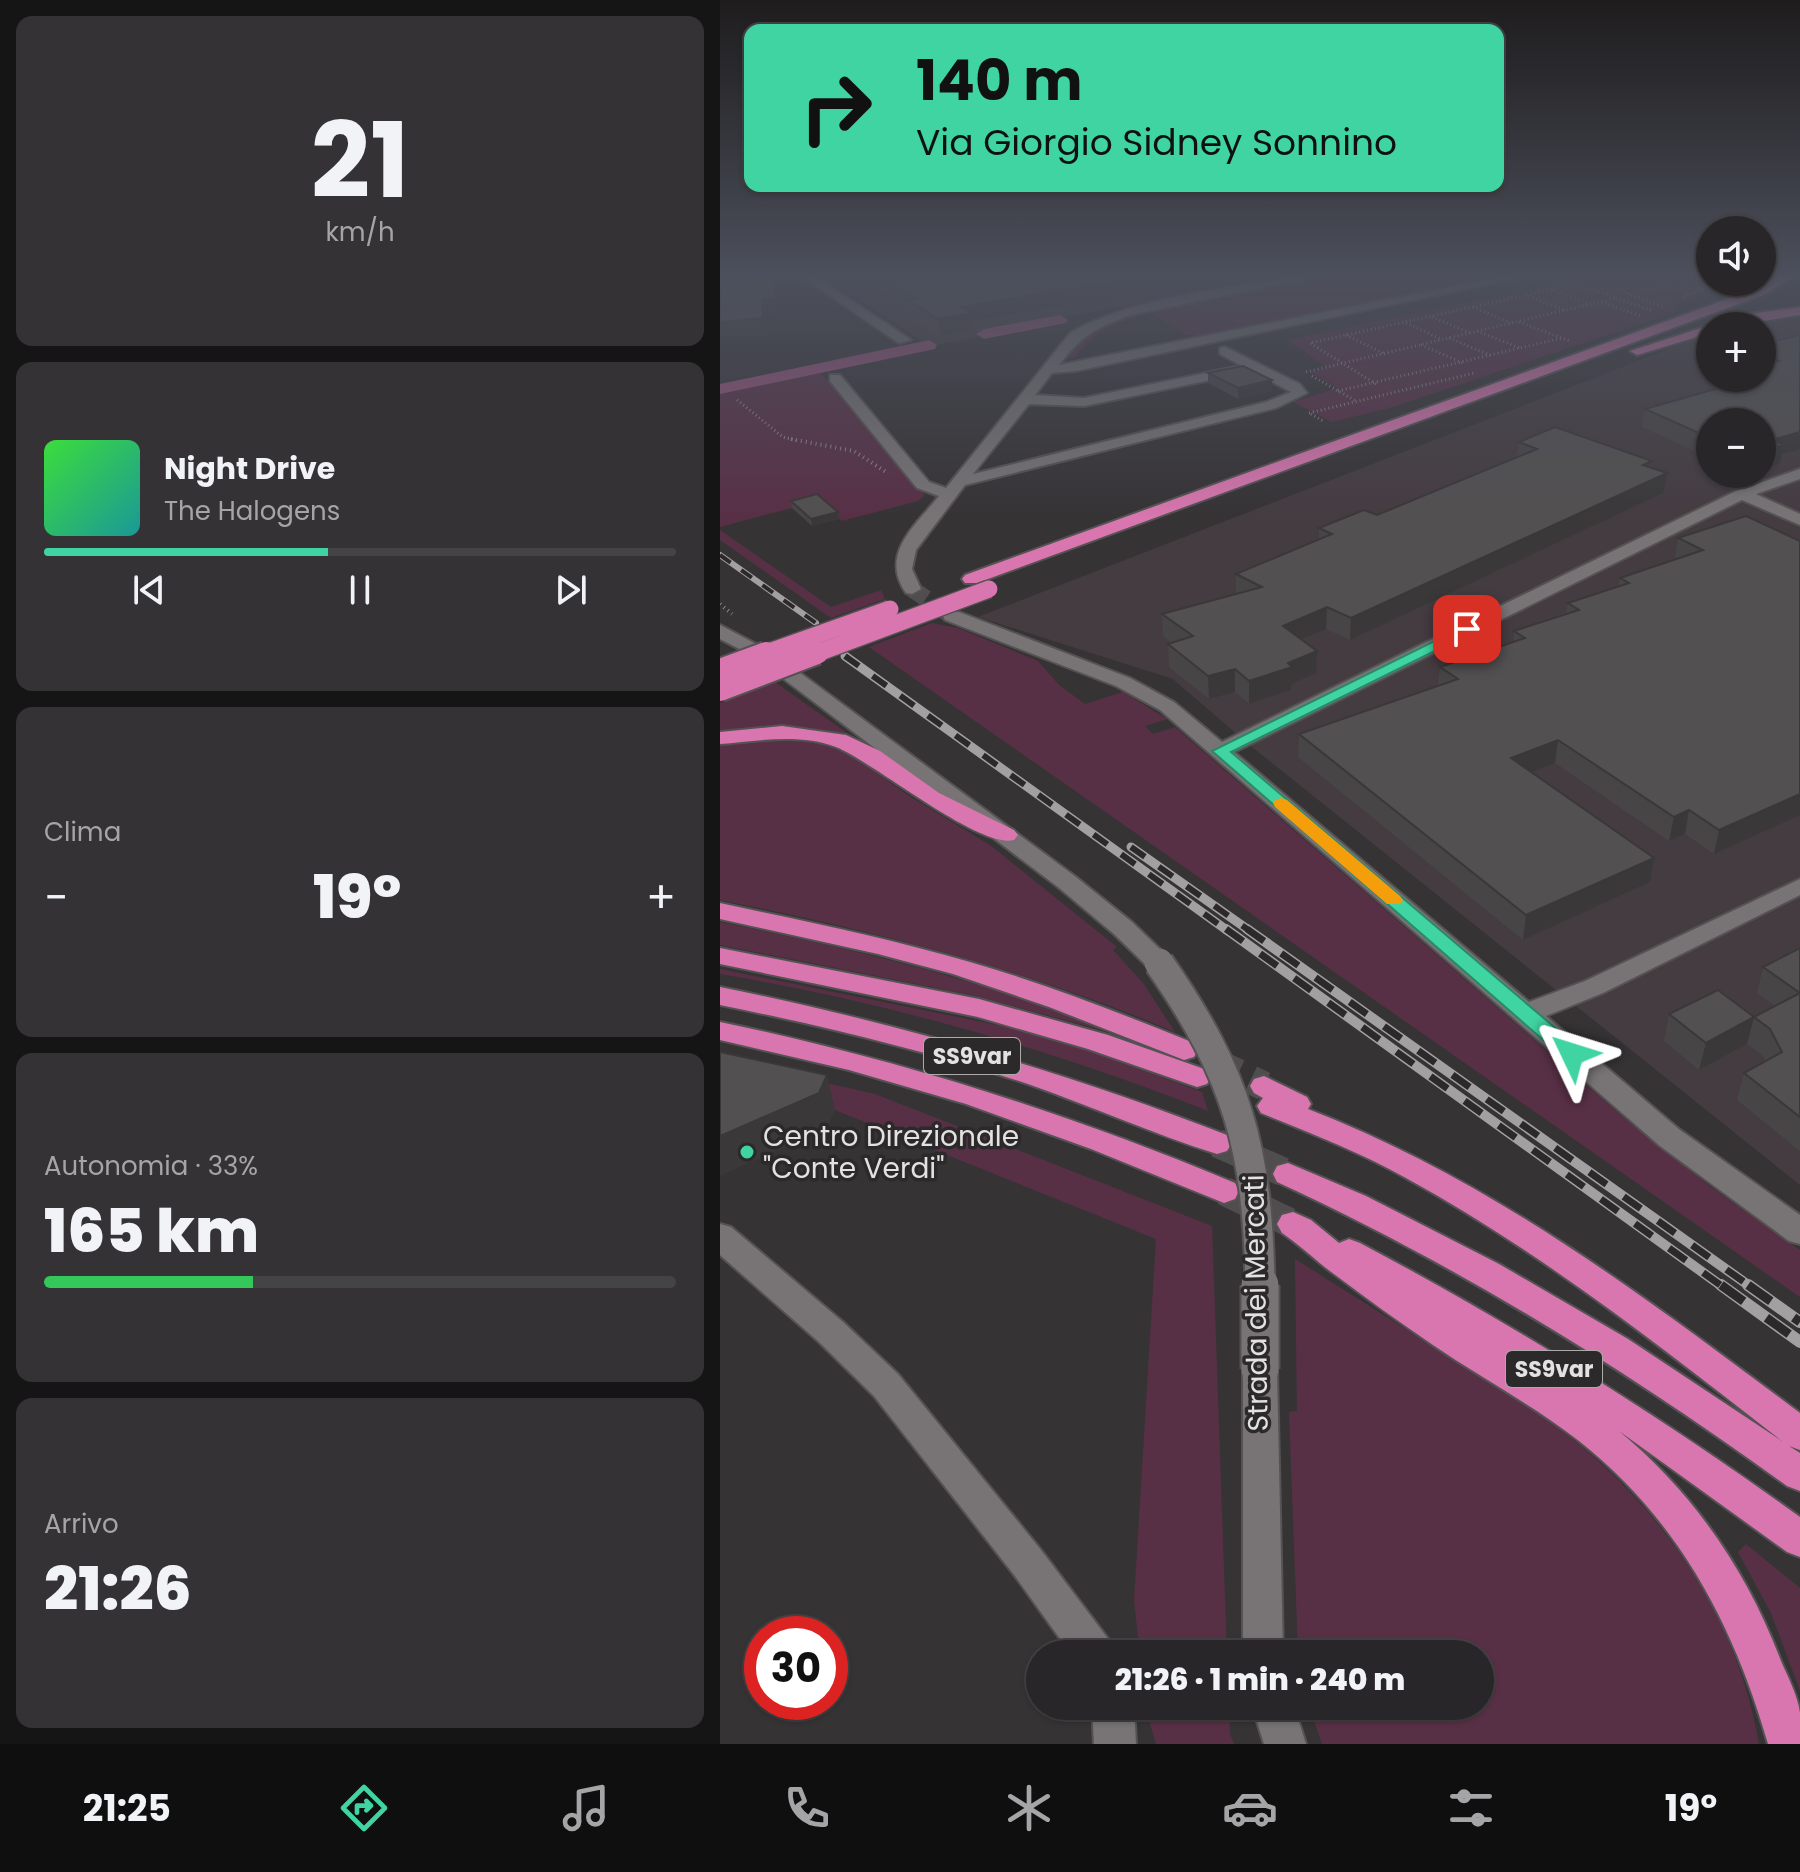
<!DOCTYPE html>
<html lang="it">
<meta charset="utf-8">
<style>
body{margin:0;font-family:Poppins,sans-serif;background:#343234;color:#f1f3f6;height:100vh;display:flex;flex-direction:column;font-size:30px;white-space:nowrap}
*{box-sizing:border-box;margin:0}
p{font-size:26px;color:#a5a5a8}
.icon{flex:none;width:44px;height:44px;fill:none;stroke:currentColor;stroke-width:2;stroke-linecap:round;stroke-linejoin:round}
.map{position:relative;flex:1;overflow:hidden}
.details{display:flex;flex-direction:column;gap:16px;padding:16px;background:#161516;width:720px}
.details>*{flex:none}
.top-card{position:absolute;left:24px;top:24px;width:760px;height:168px;border-radius:16px;box-shadow:0 2px 6px #0004,0 0 0 2px #444345;background:#3fd4a2;color:#111;overflow:hidden}
.buttons{position:absolute;left:976px;top:216px;display:grid;gap:16px}
.buttons a{display:grid;place-items:center;width:80px;height:80px;border-radius:50%;background:#282628;box-shadow:0 2px 6px #0004,0 0 0 2px #444345;font-size:40px}
.speed{position:absolute;left:24px;top:1616px;display:flex;gap:16px;font-size:40px;font-weight:700;text-align:center}
.speed>*{display:grid;place-content:center;width:104px;height:104px;border-radius:50%;background:#282628;box-shadow:0 2px 6px #0004,0 0 0 2px #444345;line-height:1}
.speed .limit{border:12px solid #d22;background:#fff;color:#111}
.pin{position:absolute;display:grid;place-items:center;width:68px;height:68px;color:#fff;margin:-34px;border-radius:16px;box-shadow:0 4px 12px #0006}
.me{position:absolute;width:88px;margin:-44px;rotate:311deg;stroke-linejoin:round;filter:drop-shadow(0 0 6px #0008)}
.turn{display:flex;align-items:center;gap:28px;height:168px;padding:0 40px;font-size:36px}
.turn .icon{width:104px;height:104px;stroke-width:2.5}
.turn b{display:block;font-size:56px;line-height:68px}
.big{font-size:60px;font-weight:800;line-height:1.1}
.details .card{flex:1;display:flex;flex-direction:column;justify-content:center;gap:12px;min-width:0;padding:0 28px;border-radius:16px;background:#343234}
.details .dial{align-items:center;gap:0}
.dial b{font-size:104px;line-height:1}
.song{display:flex;align-items:center;gap:24px}
.cover{width:96px;height:96px;border-radius:12px;background:linear-gradient(135deg,hsl(120 70% 55%),hsl(180 70% 35%))}
.played{height:8px;border-radius:4px;background:linear-gradient(90deg,#3fd4a2 45%,#444345 45%)}
.keys{display:flex;justify-content:space-around;direction:ltr}
.heat{display:flex;justify-content:space-between;align-items:center;font-size:44px;direction:ltr}
.charge{height:12px;border-radius:6px;background:linear-gradient(90deg,#34c759 33%,#444345 0)}
.trip{position:absolute;left:306px;top:1640px;width:468px;height:80px;border-radius:40px;background:#282628;box-shadow:0 2px 6px #0004,0 0 0 2px #444345;font-weight:800;line-height:80px;text-align:center}
.tabs{display:flex;height:128px;justify-content:space-around;align-items:center;background:#100f10;color:#a5a5a8}
.tabs .icon{width:56px;height:56px}
.tabs .on{color:#3fd4a2}
.tabs b{font-size:36px;color:#f1f3f6}
main{display:flex;flex:1;min-height:0}
.map>svg:first-child{display:block}
.built{fill:#453c41;fill-rule:evenodd}
.green{fill:#583046}
.lines{fill:none;stroke-linecap:round;stroke-linejoin:round}
.canal{fill:#9c527d;fill-rule:evenodd}
.minor-tunnel{stroke:#504d4f;stroke-width:17;stroke-dasharray:17 9;stroke-linecap:butt}
.highway-tunnel{stroke:#504d4f;stroke-width:29;stroke-dasharray:29 14;stroke-linecap:butt}
.minor-casing{stroke:#555253;stroke-width:4}
.highway-casing{stroke:#555253;stroke-width:4}
.path-far1{stroke:#8c898b;stroke-width:3;stroke-dasharray:1 3;stroke-linecap:butt}
.path{stroke:#8c898b;stroke-width:4;stroke-dasharray:1 4;stroke-linecap:butt}
.minor{fill:#787476;fill-rule:evenodd}
.highway{fill:#d976af;fill-rule:evenodd}
.rail-far3-casing{stroke:#a2a0a1;stroke-width:6}
.rail-far2-casing{stroke:#a2a0a1;stroke-width:9}
.rail-far1-casing{stroke:#a2a0a1;stroke-width:10}
.rail-casing{stroke:#a2a0a1;stroke-width:12}
.rail-far3{stroke:#2c292b;stroke-width:4;stroke-dasharray:13;stroke-linecap:butt}
.rail-far2{stroke:#2c292b;stroke-width:6;stroke-dasharray:17;stroke-linecap:butt}
.rail-far1{stroke:#2c292b;stroke-width:7;stroke-dasharray:21;stroke-linecap:butt}
.rail{stroke:#2c292b;stroke-width:9;stroke-dasharray:28;stroke-linecap:butt}
.minor-bridge-far1-casing{stroke:#555253;stroke-width:33;stroke-linecap:butt}
.minor-bridge-casing{stroke:#555253;stroke-width:41;stroke-linecap:butt}
.highway-bridge-far1-casing{stroke:#555253;stroke-width:20;stroke-linecap:butt}
.highway-bridge-casing{stroke:#555253;stroke-width:26;stroke-linecap:butt}
.minor-bridge-far1{stroke:#787476;stroke-width:29}
.minor-bridge{stroke:#787476;stroke-width:37}
.highway-bridge-far1{stroke:#d976af;stroke-width:17}
.highway-bridge{stroke:#d976af;stroke-width:22}
.wall{fill:#474546}
.shaded-wall{fill:#3a3839}
.building{fill:#535051;stroke:#3a3839;stroke-width:2}
.route{fill:#3fd4a2;stroke:#298a69;stroke-width:2}
.slow{fill:#f59e0b}
.poi-dot{fill:#3fd4a2;stroke:#2c292b;stroke-width:3}
.labels{text-anchor:middle;dominant-baseline:central;stroke-width:7;stroke-linejoin:round;paint-order:stroke}
.shield{fill:#2c292b;stroke:#acaaab;stroke-width:2}
.shield-label{font-size:22px;font-weight:bold;fill:#e3e1e2}
.near-poi-label{font-size:28px;fill:#e3e1e2;stroke:#2c292b;text-anchor:start}
.near-street-label{font-size:28px;fill:#e3e1e2;stroke:#2c292b}
</style>
<main>
<section class="details">
<div class="card dial"><b>21</b><p>km/h</p></div>
<div class="card">
<div class="song"><i class="cover"></i><div><b>Night Drive</b><p>The Halogens</p></div></div>
<div class="played"></div>
<div class="keys"><svg class="icon" aria-label="previous" viewBox="0 0 24 24"><path d="M18 5L8 12l10 7zM5 5v14"/></svg><svg class="icon" aria-label="pause" viewBox="0 0 24 24"><path d="M8 5v14M16 5v14"/></svg><svg class="icon" aria-label="next" viewBox="0 0 24 24"><path d="M6 5l10 7-10 7zM19 5v14"/></svg></div>
</div>
<div class="card"><p>Clima</p>
<div class="heat"><a>−</a><b class="big">19°</b><a>+</a></div>
</div>
<div class="card"><p>Autonomia · 33%</p><b class="big">165 km</b><div class="charge"></div></div>
<div class="card"><p>Arrivo</p><b class="big">21:26</b></div>
</section>
<div class="map">
<svg width="1080" height="1744" viewBox="0 0 1080 1744">
<rect width="100%" height="100%" fill="#363335"/>
<g class="built">
<polygon points="99,274 575,274 339,318 342,321 210,346"/>
<path d="M1080,313V1185L527,743L453,679L258,617L990,333V378H1042V326H1008ZM990,422H1042V474H990Z"/>
</g>
<g class="green">
<path d="M620,274H796L479,338L465,334L432,313C401,320 375,331 354,358L344,357L367,333L406,315Z"/>
<polygon points="859,274 990,274 990,282 1007,282 952,306 961,310 670,408 612,422 573,402 618,388 590,372 607,368 568,340 867,277"/>
<polygon points="98,370 205,495 198,501 122,521 98,501 0,527 0,391"/>
<polygon points="0,530 111,607 161,590 165,599 111,618 0,540"/>
<polygon points="212,623 238,628 318,661 339,685 365,704 403,692 447,719 425,726 433,734 455,727 902,1116 991,1187 1080,1250 1080,1297 149,647"/>
<polygon points="55,682 127,733 61,725 0,731 0,703"/>
<path d="M56,737L102,743L138,759L186,794L270,845L397,947L393,950L423,983L455,1032C309,970 156,931 0,900V745Z"/>
<path d="M0,922C132,949 265,979 389,1032L257,996L0,945Z"/>
<path d="M0,969L287,1027L369,1051L482,1092L488,1111C330,1049 167,1002 0,974Z"/>
<polygon points="0,1059 155,1094 492,1226 507,1654 420,1654 414,1601 436,1239 115,1110 0,1084"/>
<path d="M575,1259L816,1411C930,1491 1015,1605 1039,1744H602L589,1706H760V1654H578L569,1412L577,1411Z"/>
<polygon points="1026,1544 1080,1588 1080,1691 1051,1613 1018,1552"/>
<polygon points="425,1706 509,1706 510,1734 514,1744 436,1744"/>
</g>
<g class="lines">
<g class="canal">
<polygon points="340,315 348,320 346,323 264,339 256,334 264,329"/>
<polygon points="209,340 217,345 215,349 0,394 0,384"/>
</g>
<polyline class="minor-tunnel" points="192,589 232,616"/>
<g class="highway-tunnel">
<polyline points="492,1061 544,1086"/>
<polyline points="497,1143 568,1174"/>
<polyline points="504,1191 573,1224"/>
</g>
<defs>
<g id="minor">
<polygon points="78,274 92,274 191,340 179,343"/>
<path d="M589,274H613L410,315C374,329 363,334 339,365L795,274H818L356,371L332,373L315,395L364,398L520,366L527,370L520,374L364,406L309,404L253,474L546,402L571,392L500,354V348L505,347L580,384L587,393L556,408L245,485L196,550L192,569L201,589L192,594L186,593C159,554 195,526 219,496L197,488L110,381V375H120L209,482L226,488L350,333C413,296 516,288 589,274Z"/>
<polygon points="1080,469 1080,479 1036,494 1080,514 1080,525 1022,500 514,752 809,1002 865,981 1080,879 1080,895 883,993 826,1016 960,1130 1080,1215 1080,1244 1069,1241 940,1146 440,710 396,686 225,620 223,616 225,612 239,612 410,678 454,702 502,742 1016,491"/>
<polygon points="0,625 36,644 39,648 29,654 0,639"/>
<polygon points="72,670 79,672 356,877 412,922 448,957 452,963 448,969 439,971 430,969 394,934 338,887 65,680 62,676 65,672"/>
<polygon points="0,1224 11,1227 123,1322 178,1374 321,1550 389,1640 395,1654 351,1654 295,1576 154,1396 99,1342 0,1255"/>
<polygon points="540,1354 552,1359 557,1369 563,1654 523,1654 523,1369 528,1359"/>
<polygon points="372,1706 414,1706 416,1744 374,1744"/>
<polygon points="532,1706 574,1706 586,1744 544,1744"/>
</g>
<g id="highway">
<polygon points="1064,274 1078,274 1043,295 257,583 245,583 242,579 245,575 1035,289"/>
<polygon points="1080,307 1080,315 1012,326 990,326 990,333 917,355 910,351 1021,315"/>
<path d="M62,726L126,735L160,751L219,793L294,830L298,835L294,840C259,849 155,763 116,747C80,733 37,741 0,744V732Z"/>
<path d="M0,903C84,921 168,938 250,962C326,984 400,1013 474,1043L478,1050L474,1057L464,1060L329,1007L233,974L158,954L0,919Z"/>
<polygon points="0,948 259,999 388,1035 487,1070 491,1077 487,1084 477,1087 368,1049 258,1017 0,964"/>
<path d="M0,987C174,1022 342,1071 507,1135L512,1143L507,1151L497,1154C433,1134 371,1106 308,1084C207,1051 104,1026 0,1005Z"/>
<path d="M0,1022C177,1059 348,1113 515,1183L519,1191L515,1199L504,1203L371,1149L246,1104L129,1070L0,1040Z"/>
<path d="M544,1076L587,1097L591,1104L588,1109C770,1179 925,1297 1080,1413V1450L1069,1446L1080,1453V1491L1067,1486C905,1369 739,1266 557,1182L553,1174L557,1166L568,1163L646,1196L779,1264L908,1339L1062,1441C941,1347 821,1252 686,1178C640,1152 590,1133 541,1113L537,1106L543,1098L534,1093L530,1086L534,1079Z"/>
<path d="M573,1212L591,1220L619,1243L629,1239L640,1243C793,1324 939,1415 1080,1517V1557L1067,1552L899,1431C973,1492 1027,1571 1061,1661C1068,1677 1078,1696 1080,1713C1080,1723 1080,1734 1080,1744H1048C1014,1625 958,1519 859,1441C813,1405 761,1378 713,1345C679,1322 646,1298 614,1274C596,1261 580,1245 562,1233L557,1224L562,1215Z"/>
</g>
</defs>
<use href="#minor" class="minor-casing"/>
<use href="#highway" class="highway-casing"/>
<g class="path-far1">
<polyline points="855,274 944,307"/>
<polyline points="871,279 897,274"/>
<polyline points="962,283 982,289 962,298"/>
<polyline points="826,285 852,280"/>
<polyline points="621,286 683,274"/>
<polyline points="832,290 868,303"/>
<polyline points="909,294 990,275"/>
<polyline points="805,295 844,310"/>
<polyline points="896,298 933,311"/>
<polyline points="881,302 921,316"/>
<polyline points="753,307 791,323"/>
<polyline points="712,317 750,333"/>
<polyline points="799,322 850,341"/>
<polyline points="686,323 721,339"/>
<polyline points="757,331 800,348"/>
<polyline points="626,335 663,353"/>
<polyline points="729,338 772,356"/>
<polyline points="701,345 743,363"/>
<polyline points="586,372 896,298 857,284 846,274"/>
<polyline points="592,376 636,401"/>
<polyline points="656,384 590,343 856,284"/>
<polyline points="618,391 842,338"/>
<polyline points="17,400 63,437 78,441"/>
<polyline points="589,413 754,373"/>
<polyline points="591,414 603,421"/>
</g>
<g class="path">
<polyline points="71,439 134,451 166,472"/>
<polyline points="0,604 12,614"/>
</g>
<use href="#minor" class="minor"/>
<use href="#highway" class="highway"/>
<defs>
<polyline id="rail-far3" points="0,555 96,623"/>
<g id="rail-far2">
<polyline points="125,656 508,931"/>
<polyline points="411,847 530,931"/>
</g>
<g id="rail-far1">
<polyline points="506,929 1003,1287"/>
<polyline points="527,929 1031,1287"/>
</g>
<g id="rail">
<polyline points="1001,1285 1080,1342"/>
<polyline points="1028,1285 1080,1322"/>
</g>
</defs>
<use href="#rail-far3" class="rail-far3-casing"/>
<use href="#rail-far2" class="rail-far2-casing"/>
<use href="#rail-far1" class="rail-far1-casing"/>
<use href="#rail" class="rail-casing"/>
<use href="#rail-far3" class="rail-far3"/>
<use href="#rail-far2" class="rail-far2"/>
<use href="#rail-far1" class="rail-far1"/>
<use href="#rail" class="rail"/>
<defs>
<path id="minor-bridge-far1" d="M439,963C518,1076 538,1150 540,1287"/>
<polyline id="minor-bridge" points="540,1369 540,1285"/>
<g id="highway-bridge-far1">
<polyline points="41,655 170,609"/>
<polyline points="92,655 269,589"/>
</g>
<g id="highway-bridge">
<polyline points="0,670 46,653"/>
<polyline points="0,690 97,653"/>
</g>
</defs>
<use href="#minor-bridge-far1" class="minor-bridge-far1-casing"/>
<use href="#minor-bridge" class="minor-bridge-casing"/>
<use href="#highway-bridge-far1" class="highway-bridge-far1-casing"/>
<use href="#highway-bridge" class="highway-bridge-casing"/>
<use href="#minor-bridge-far1" class="minor-bridge-far1"/>
<use href="#minor-bridge" class="minor-bridge"/>
<use href="#highway-bridge-far1" class="highway-bridge-far1"/>
<use href="#highway-bridge" class="highway-bridge"/>
</g>
<g class="wall">
<polygon points="133,274 526,274 252,321 253,329 220,336 190,316 189,308"/>
<polygon points="1080,335 1060,464 1042,469 1042,422 990,422 990,458 922,427 925,409 1010,384 1011,378 1042,378 1042,344"/>
<polygon points="488,373 552,391 518,399 488,383"/>
<polygon points="799,442 931,467 943,493 630,640 606,629 582,640 596,673 572,684 571,690 529,704 515,692 489,699 449,667 448,644 452,643 443,636 442,614 516,594 516,574 599,539 599,528 657,515 797,457"/>
<polygon points="71,501 118,512 119,519 92,526 72,508"/>
<polygon points="958,538 1080,541 994,854 965,834 949,841 835,763 812,772 930,882 803,940 578,757 579,734 718,686 720,667 793,642 794,631 846,614 848,603 898,586 900,578 956,559 955,558"/>
<polygon points="1080,948 1080,1151 1017,1100 1024,1073 1046,1061 1043,1056 1027,1044 979,1070 944,1041 949,1014 1034,1017 1055,1006 1037,993 1043,967"/>
</g>
<g class="shaded-wall">
<polygon points="437,274 526,274 252,321 253,329 220,336 218,319 241,307"/>
<polygon points="54,278 57,294 58,315 46,316 47,336 0,339 0,322"/>
<polygon points="552,380 552,391 518,399 518,388"/>
<polygon points="1080,432 1080,449 1062,454 1060,464 1042,469 1042,451 1052,440"/>
<polygon points="947,473 943,493 630,640 631,618"/>
<polygon points="118,512 119,519 92,526 91,519"/>
<polygon points="607,607 606,629 562,648 563,626"/>
<polygon points="597,651 596,673 572,684 571,690 529,704 529,681"/>
<polygon points="515,669 515,692 489,699 488,676"/>
<polygon points="838,740 835,763 789,781 791,758"/>
<polygon points="1080,794 1080,815 994,854 999,830"/>
<polygon points="969,810 965,834 949,841 954,817"/>
<polygon points="934,858 930,882 803,940 806,915"/>
<polygon points="1034,1017 1027,1044 979,1070 986,1043"/>
<polygon points="107,1075 115,1110 107,1128 0,1176 0,1136"/>
</g>
<g class="building">
<polygon points="0,274 39,274 39,279 54,278 55,298 42,299 43,318 0,322"/>
<polygon points="156,274 437,274 241,307 251,313 218,319 188,300 197,298"/>
<polygon points="1080,335 1080,432 1052,440 1064,445 1042,451 1042,422 990,422 990,438 925,409 1027,380 1023,378 1042,378 1042,366 1059,361 1042,355 1042,344"/>
<polygon points="523,366 552,380 518,388 488,373"/>
<polygon points="835,427 932,461 923,465 947,473 631,618 607,607 563,626 597,651 568,663 572,667 529,681 515,669 488,676 448,644 473,636 442,614 542,587 516,574 612,534 599,528 644,510 657,515 817,449 799,442"/>
<polygon points="97,494 118,512 91,519 71,501"/>
<polygon points="1026,516 1080,541 1080,794 999,830 969,810 954,817 838,740 791,758 934,858 806,915 579,734 738,679 720,667 805,638 794,631 859,610 848,603 909,583 900,578 983,550 958,538"/>
<polygon points="1080,948 1080,993 1043,967"/>
<polygon points="998,990 1034,1017 986,1043 949,1014"/>
<polygon points="1080,993 1080,1117 1024,1073 1062,1052 1050,1029 1034,1017"/>
<polygon points="0,1052 107,1075 99,1093 0,1136"/>
</g>
<linearGradient id="sky" x2="0" y2="1"><stop stop-color="#1e1c1d"/><stop offset="0.53" stop-color="#4c505c"/><stop offset="1" stop-color="#4c505c" stop-opacity="0"/></linearGradient>
<rect width="1080" height="518" fill="url(#sky)"/>
<polygon class="route" points="747,625 753,626 753,632 511,752 860,1049 863,1054 860,1059 845,1059 492,751"/>
<polygon class="slow" points="561,798 567,800 680,896 683,900 680,904 667,904 555,807 553,803 555,800"/>
<circle class="poi-dot" cx="27" cy="1152" r="8"/>
<g class="labels">
<g class="shield">
<rect x="204" y="1038" width="96" height="36" rx="6"/>
<rect x="786" y="1351" width="96" height="36" rx="6"/>
</g>
<g class="shield-label">
<text x="252" y="1056">SS9var</text>
<text x="834" y="1369">SS9var</text>
</g>
<g class="near-poi-label">
<text x="43" y="1136">Centro Direzionale<tspan x="43" dy="32">"Conte Verdi"</tspan></text>
</g>
<g class="near-street-label">
<text transform="translate(536 1303) rotate(-91)">Strada dei Mercati</text>
</g>
</g>
</svg>
<div class="buttons">
<a><svg class="icon" aria-label="sound" viewBox="0 0 24 24"><path d="M4 9h4l5-4v14l-5-4H4zM17 9q2 3 0 6"/></svg></a>
<a>+</a>
<a>−</a>
</div>
<div class="speed"><div class="limit">30</div></div>
<div class="pin" style="left:747px;top:629px;background:#d93025"><svg class="icon" aria-label="arrive" viewBox="0 0 24 24"><path d="M6 21V4h12l-3 4 3 4H6"/></svg></div>
<svg class="me" style="left:852px;top:1054px" viewBox="-20 -20 40 40"><path d="M0-17L14 15 0 8-14 15z" fill="#3fd4a2" stroke="#fff" stroke-width="4"/></svg>
<div class="trip">21:26 · 1 min · 240 m</div>
<div class="top-card">
<div class="turn"><svg class="icon" aria-label="right" viewBox="0 0 24 24"><path d="M7 20v-9h11M14 6l5 5-5 5"/></svg><div><b>140 m</b>Via Giorgio Sidney Sonnino</div></div>
</div>
</div>
</main>
<nav class="tabs">
<b>21:25</b>
<svg class="icon on" aria-label="directions" viewBox="0 0 24 24"><path d="M12 3l9 9-9 9-9-9zM9 14v-3h6M13 9l2 2-2 2"/></svg>
<svg class="icon" aria-label="music" viewBox="0 0 24 24"><path d="M9 18V5l10-2v13"/><circle cx="6" cy="18" r="3"/><circle cx="16" cy="16" r="3"/></svg>
<svg class="icon" aria-label="phone" viewBox="0 0 24 24"><path d="M5 4h4l2 5-3 2q2 4 5 5l2-3 5 2v4C11 20 4 13 5 4z"/></svg>
<svg class="icon" aria-label="climate" viewBox="0 0 24 24"><path d="M12 3v18M4 7l16 10M4 17L20 7"/></svg>
<svg class="icon" aria-label="car" viewBox="0 0 24 24"><path d="M5 17H2v-5l4-1 3-4h7l3 4 3 1v5h-3M9 17h6M6 11h13"/><circle cx="7" cy="17" r="2"/><circle cx="17" cy="17" r="2"/></svg>
<svg class="icon" aria-label="filters" viewBox="0 0 24 24"><path d="M4 7h16M4 17h16"/><circle cx="9" cy="7" r="2"/><circle cx="15" cy="17" r="2"/></svg>
<b>19°</b>
</nav>
